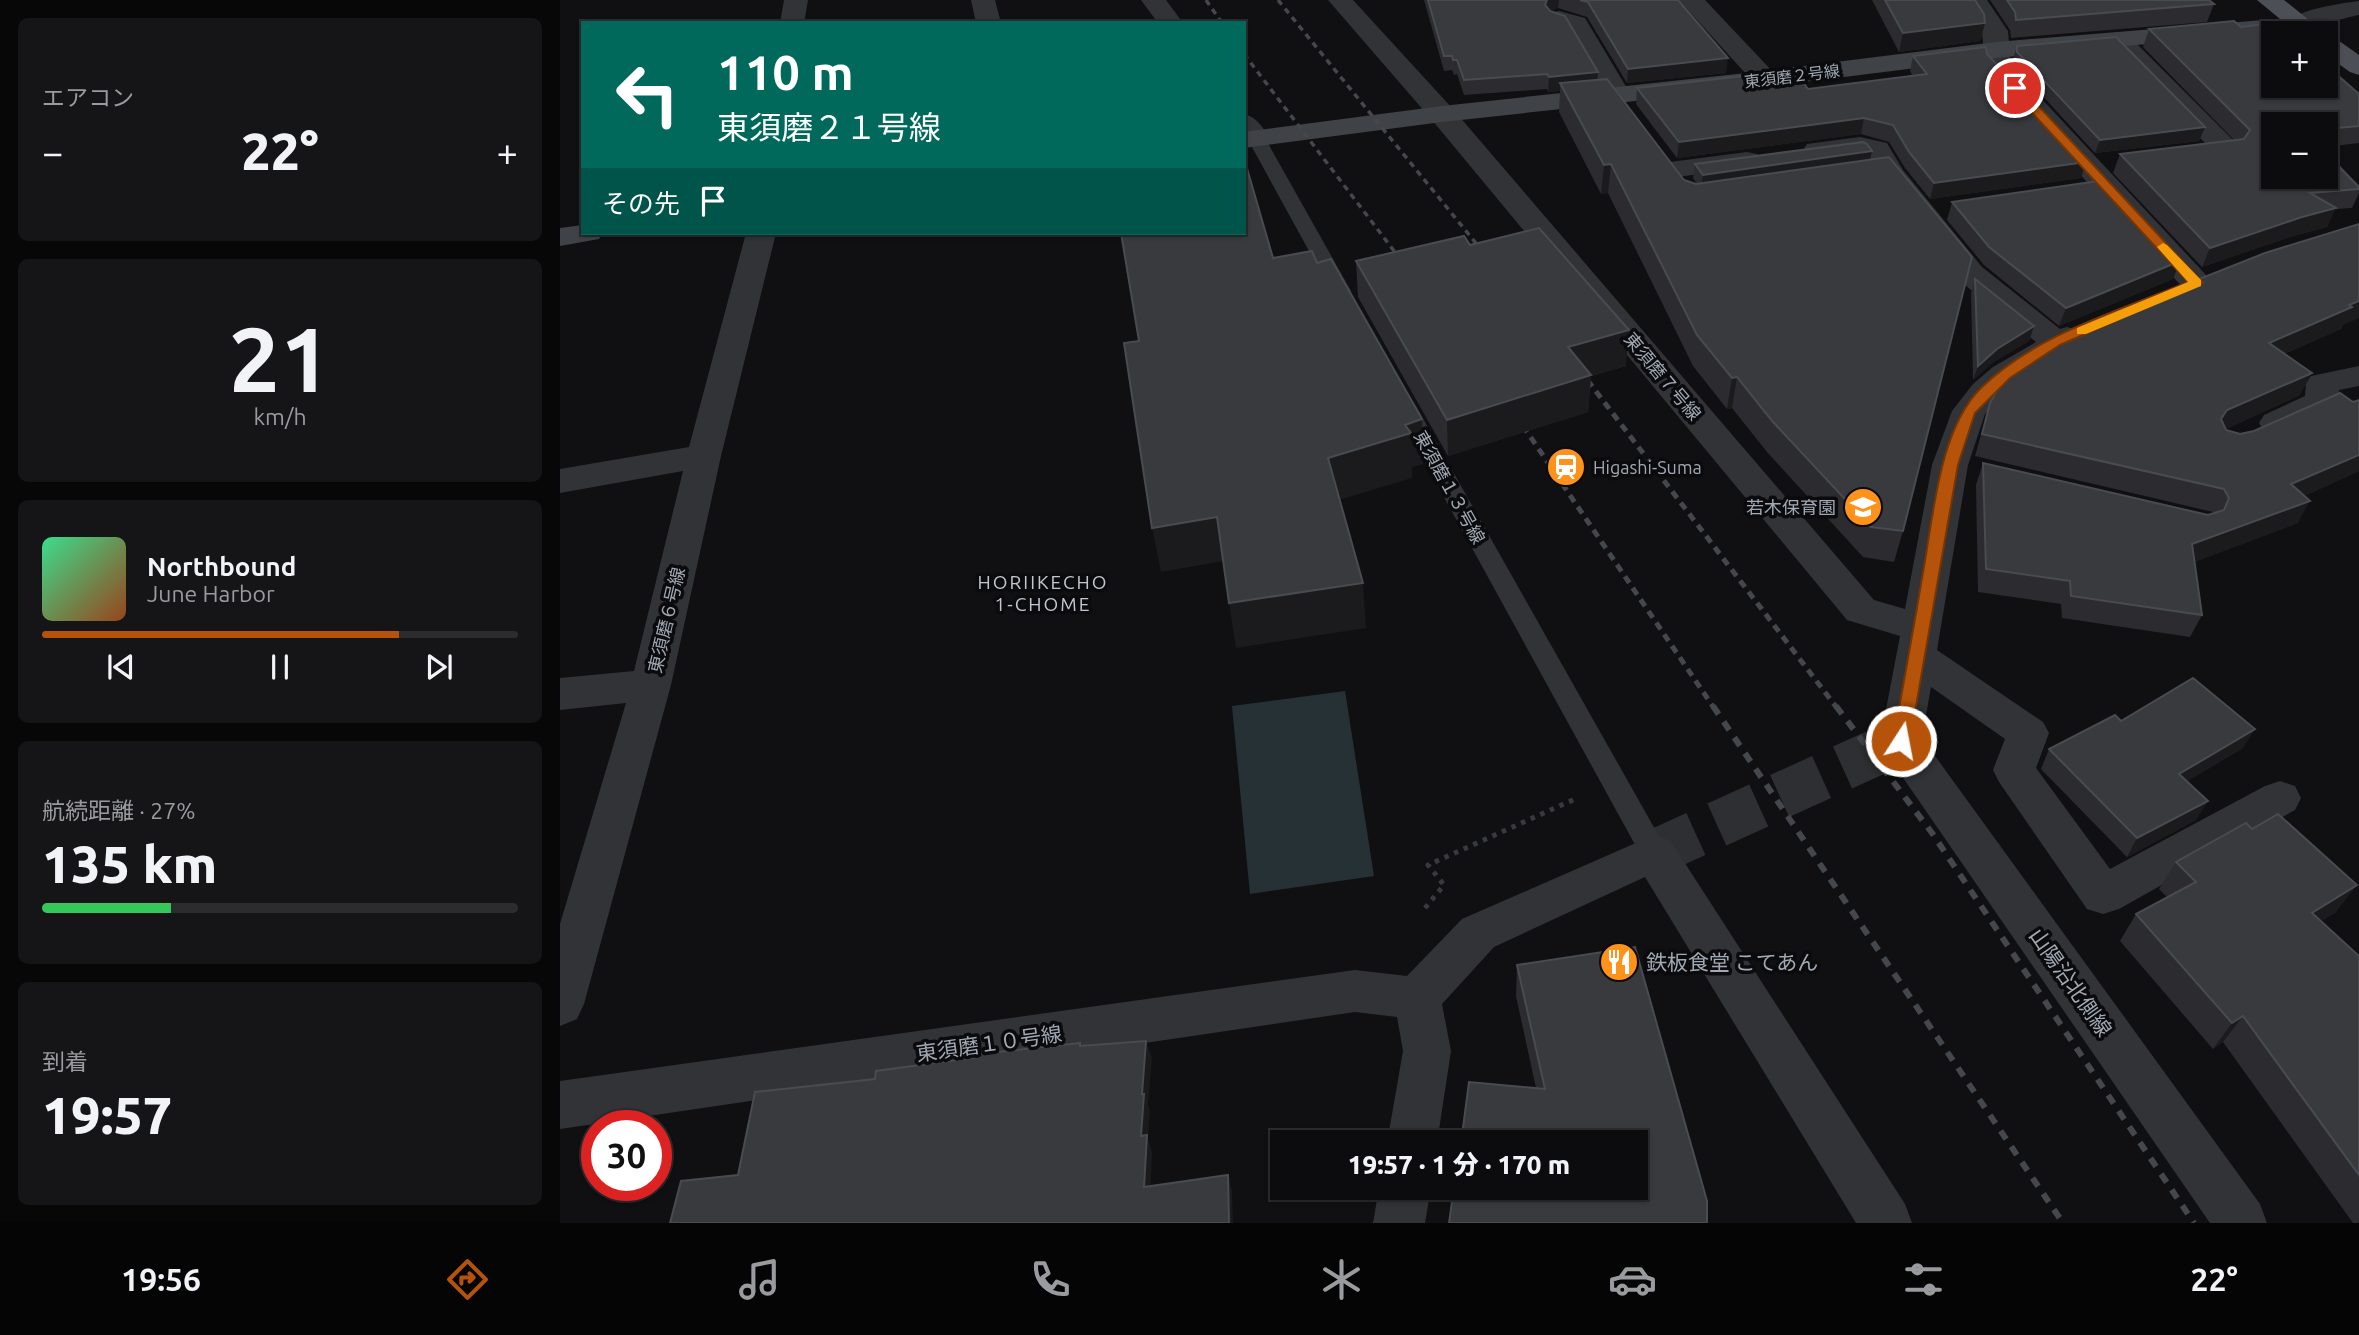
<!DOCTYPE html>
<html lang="ja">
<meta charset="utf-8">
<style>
body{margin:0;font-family:Ubuntu,"Noto Sans JP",sans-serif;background:#151517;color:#f1f3f6;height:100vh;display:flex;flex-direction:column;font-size:26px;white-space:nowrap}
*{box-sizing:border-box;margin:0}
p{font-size:23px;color:#9a9b9e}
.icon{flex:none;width:38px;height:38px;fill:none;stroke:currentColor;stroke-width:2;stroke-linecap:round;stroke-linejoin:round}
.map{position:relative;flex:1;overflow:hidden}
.drawer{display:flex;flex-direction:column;gap:18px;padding:18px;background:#070708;width:560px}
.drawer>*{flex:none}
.guide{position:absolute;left:21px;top:21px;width:665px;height:214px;border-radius:0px;box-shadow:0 2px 5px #0004,0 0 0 2px #2c2c2e;background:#00695c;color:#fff;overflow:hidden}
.fabs{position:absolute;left:1701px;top:21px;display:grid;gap:14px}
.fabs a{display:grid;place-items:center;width:77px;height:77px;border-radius:0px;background:#0c0c0e;box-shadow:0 2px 5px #0004,0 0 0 2px #2c2c2e;font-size:35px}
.speed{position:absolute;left:21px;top:1110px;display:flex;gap:14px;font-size:35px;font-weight:700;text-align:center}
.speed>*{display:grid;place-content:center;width:91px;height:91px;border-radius:50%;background:#0c0c0e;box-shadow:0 2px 5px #0004,0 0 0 2px #2c2c2e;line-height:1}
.speed .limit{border:10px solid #d22;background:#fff;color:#111}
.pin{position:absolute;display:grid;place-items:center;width:60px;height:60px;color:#fff;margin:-30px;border:4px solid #fff;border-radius:50%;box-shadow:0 2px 7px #0007}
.me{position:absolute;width:77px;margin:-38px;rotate:11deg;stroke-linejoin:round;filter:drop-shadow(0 0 5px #0008)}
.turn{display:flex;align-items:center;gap:24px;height:147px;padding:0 21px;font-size:32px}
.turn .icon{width:91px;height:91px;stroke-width:2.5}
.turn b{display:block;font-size:49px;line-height:60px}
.then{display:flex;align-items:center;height:66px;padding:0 21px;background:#0003;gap:14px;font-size:26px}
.big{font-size:52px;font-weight:800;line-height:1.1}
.drawer .card{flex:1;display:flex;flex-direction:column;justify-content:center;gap:10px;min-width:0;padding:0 24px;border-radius:10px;background:#151517}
.drawer .dial{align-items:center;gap:0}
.dial b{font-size:91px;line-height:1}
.song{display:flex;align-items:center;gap:21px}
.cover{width:84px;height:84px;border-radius:10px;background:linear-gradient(135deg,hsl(150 70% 55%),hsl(20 70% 35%))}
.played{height:7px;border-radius:4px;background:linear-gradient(90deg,#b45309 75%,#2c2c2e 75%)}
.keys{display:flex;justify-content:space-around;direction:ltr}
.heat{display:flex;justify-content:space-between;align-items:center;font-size:38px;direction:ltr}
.charge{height:10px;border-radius:5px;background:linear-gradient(90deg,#34c759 27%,#2c2c2e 0)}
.trip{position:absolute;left:710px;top:1130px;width:378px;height:70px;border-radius:0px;background:#0c0c0e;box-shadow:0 2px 5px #0004,0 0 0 2px #2c2c2e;font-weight:800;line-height:70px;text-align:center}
.tabs{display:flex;height:112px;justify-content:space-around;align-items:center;background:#050506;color:#9a9b9e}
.tabs .icon{width:49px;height:49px}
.tabs .selected{color:#b45309}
.tabs b{font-size:32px;color:#f1f3f6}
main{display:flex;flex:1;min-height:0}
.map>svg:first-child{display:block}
.water{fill:#263136}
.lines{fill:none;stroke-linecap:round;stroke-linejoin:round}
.street-tunnel{stroke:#2d2f32;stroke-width:46;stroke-dasharray:46 23;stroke-linecap:butt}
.path{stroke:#373a3e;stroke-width:5;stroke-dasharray:4.5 6;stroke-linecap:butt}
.lane{fill:#313337;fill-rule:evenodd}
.street{fill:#313337;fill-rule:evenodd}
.secondary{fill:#3f4247;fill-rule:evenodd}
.primary{fill:#4c5056;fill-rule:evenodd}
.rail-far2{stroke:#44474c;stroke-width:3.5;stroke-dasharray:6 5;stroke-linecap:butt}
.rail-far1{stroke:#44474c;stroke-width:5;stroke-dasharray:8 6;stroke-linecap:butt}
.rail{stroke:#44474c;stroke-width:6;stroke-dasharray:10 9;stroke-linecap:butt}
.wall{fill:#2c2c30}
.shaded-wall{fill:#1b1b1e}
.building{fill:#383a3e;stroke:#484b51;stroke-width:2}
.route{fill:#b45309;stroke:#753606;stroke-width:2}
.slow{fill:#f59e0b}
.labels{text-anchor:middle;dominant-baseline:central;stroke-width:7;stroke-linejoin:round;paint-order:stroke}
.far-street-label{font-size:16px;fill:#a0a9b4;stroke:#0b0b0d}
.street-label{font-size:18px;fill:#a0a9b4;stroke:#0b0b0d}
.poi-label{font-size:18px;fill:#a0a9b4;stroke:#0b0b0d;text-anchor:start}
.neighbourhood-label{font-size:19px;letter-spacing:2px;fill:#c1c7d0;stroke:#0b0b0d}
.near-poi-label{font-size:21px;fill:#a0a9b4;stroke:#0b0b0d;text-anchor:start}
.near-street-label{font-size:21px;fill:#a0a9b4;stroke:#0b0b0d}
</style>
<main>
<section class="drawer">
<div class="card"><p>エアコン</p>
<div class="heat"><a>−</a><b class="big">22°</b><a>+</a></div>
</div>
<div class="card dial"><b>21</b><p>km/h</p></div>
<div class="card">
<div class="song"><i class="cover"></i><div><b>Northbound</b><p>June Harbor</p></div></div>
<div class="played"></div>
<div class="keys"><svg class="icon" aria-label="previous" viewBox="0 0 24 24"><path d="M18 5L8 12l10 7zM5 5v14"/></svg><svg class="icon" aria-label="pause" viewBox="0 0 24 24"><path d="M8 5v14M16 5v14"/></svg><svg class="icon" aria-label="next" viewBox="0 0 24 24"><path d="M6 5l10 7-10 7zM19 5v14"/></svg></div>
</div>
<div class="card"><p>航続距離 · 27%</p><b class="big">135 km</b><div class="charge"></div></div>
<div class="card"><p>到着</p><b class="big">19:57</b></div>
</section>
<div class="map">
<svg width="1799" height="1223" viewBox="0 0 1799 1223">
<rect width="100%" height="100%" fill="#101012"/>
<polygon class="water" points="785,691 814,876 690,894 672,706"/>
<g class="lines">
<polyline class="street-tunnel" points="1094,853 1341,741"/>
<polyline class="path" points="865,908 884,885 868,865 1015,799"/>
<g class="lane">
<polygon points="696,133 705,138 791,291 788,295 774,295 771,291 687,138"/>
<polygon points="846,401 854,403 857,408 1104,845 1108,853 1104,861 1094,865 1084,861 835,408 838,403"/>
</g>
<g class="street">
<polygon points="224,0 248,0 244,23 220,23"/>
<polygon points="411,0 435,0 441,23 416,23"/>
<polygon points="581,0 606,0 623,23 598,23"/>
<polygon points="768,0 793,0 892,108 1314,600 1345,609 1372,465 1392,411 1413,384 1433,367 1476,342 1400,281 1321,179 1306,155 1257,158 1247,156 1243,150 1247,144 1300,137 1327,143 1343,170 1422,267 1500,329 1507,327 1518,330 1523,337 1518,344 1457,381 1425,414 1408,465 1377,650 1483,722 1489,733 1476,768 1550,869 1705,786 1720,781 1735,786 1741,798 1735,810 1559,909 1543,914 1527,909 1439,782 1433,770 1445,739 1371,687 1362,738 1700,1204 1707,1223 1650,1223 1326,753 1320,741 1340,636 1287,620 872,120"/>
<polygon points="1119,0 1145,0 1214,73 1218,79 1214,85 1205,87 1196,85"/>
<polygon points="1403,0 1427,0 1448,31 1451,66 1647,276 1651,283 1647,290 1636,292 1625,290 1429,74 1425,68 1422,31"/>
<path d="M1799,1V15C1780,18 1745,33 1730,29L1727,24C1738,8 1780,4 1799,1Z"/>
<polygon points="999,11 1025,18 1071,95 1067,101 1058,103 1049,101 1006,28 990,23 987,18 990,13"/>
<polygon points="1566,39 1575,42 1676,143 1680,149 1676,155 1625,162 1615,160 1611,154 1615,148 1645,143 1557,52 1553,47 1557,42"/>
<path d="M684,114C697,117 702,127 710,138L706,144L696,146L684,141Z"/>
<polygon points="1187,152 1197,154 1201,160 1197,166 1110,178 1100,176 1096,170 1100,164 1110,162"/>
<polygon points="186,233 216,233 161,456 111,685 24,1004 17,1019 0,1026 0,924 66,703 0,710 0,678 74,671 123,471 0,493 0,469 129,447"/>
<polygon points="1799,366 1799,386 1779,390 1778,402 1773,410 1728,431 1716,434 1704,431 1699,423 1704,415 1745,396 1746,383 1751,376"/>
<polygon points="1094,835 1110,840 1345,1204 1352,1223 1296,1223 1085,877 934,947 882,1004 891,1051 877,1143 827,1143 843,1051 837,1017 795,1012 0,1129 0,1081 795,970 847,976 902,919"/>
<polygon points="819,1188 871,1188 865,1223 813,1223"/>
</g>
<g class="secondary">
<polygon points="1739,17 1748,19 1751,24 1748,29 1436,58 1205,87 882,122 684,148 684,132 882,106 1205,71 1436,42"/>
<polygon points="23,225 23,233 43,233 39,239 0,246 0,228"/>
</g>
<g class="primary">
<polygon points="1697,0 1724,0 1765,33 1737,33"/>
<polygon points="1766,35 1775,38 1799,55 1799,75 1790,72 1766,55"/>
</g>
<g class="rail-far2">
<polyline points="646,0 662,23"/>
<polyline points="718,0 928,258"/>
<polyline points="684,54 847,268"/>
</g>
<g class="rail-far1">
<polyline points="1019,369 1277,708"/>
<polyline points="955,414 1154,708"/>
</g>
<g class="rail">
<polyline points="1153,706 1503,1223"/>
<polyline points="1276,706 1372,833 1634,1223"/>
</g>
</g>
<g class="wall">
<polygon points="864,0 1118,0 1166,73 1067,83 1027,17 998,8 990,11 1037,80 1124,180 1137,184 1133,178 1135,164 1310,159 1343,531 1334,562 1303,557 1207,452 1172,408 1167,409 1133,366 1048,193 1041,194 999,112 1000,91 988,92 987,89 904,95 897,74 894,75 892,70 884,71"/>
<polygon points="1312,0 1415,0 1425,23 1420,41 1339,52"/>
<polygon points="1430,0 1649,0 1654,4 1647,22 1451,38 1450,30"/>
<polygon points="1681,27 1799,94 1799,143 1766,147 1766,124 1713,124 1799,187 1799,193 1792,208 1775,209 1767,227 1733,236 1642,267 1553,173 1560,154 1675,141 1583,47 1589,29"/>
<polygon points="1457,46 1645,127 1639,141 1535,153 1454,65 1453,59"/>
<polygon points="1427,54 1521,178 1370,199 1345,168 1329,142 1301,134 1117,158 1076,104 1077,88 1190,82 1229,84 1248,89 1353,76 1350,71 1353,56"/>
<polygon points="1392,202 1620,261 1613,279 1499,326 1424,265 1387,220"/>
<polygon points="910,245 1066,366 1031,376 1028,412 888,456 798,297 796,261"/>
<polygon points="1415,279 1474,326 1469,341 1432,363 1413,380 1411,293"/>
<polygon points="1783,325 1781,329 1724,354 1740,395 1666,429 1666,430 1680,434 1799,400 1799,471 1744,496 1738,523 1634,562 1642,615 1630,637 1502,618 1501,604 1418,592 1416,485 1423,463 1648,515 1654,513 1653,512 1415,456 1430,403"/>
<polygon points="1561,721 1683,748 1627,781 1636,820 1567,857 1481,769 1489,749"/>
<polygon points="1616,862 1776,912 1761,921 1799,956 1799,1223 1793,1223 1663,1042 1653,1049 1560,941 1576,914 1607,897 1599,889"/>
<polygon points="957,965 1147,1223 976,1088 956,996"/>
</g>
<g class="shaded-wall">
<polygon points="987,0 999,0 998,8 988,12 985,5"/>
<polygon points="1425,23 1420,41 1339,52 1343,33"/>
<polygon points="1168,58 1166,73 1067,83 1068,69"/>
<polygon points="1038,72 1037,87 1000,83 1000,91 988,92 989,77"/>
<polygon points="1304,118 1301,134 1117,158 1119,142"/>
<polygon points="1645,127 1639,141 1535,153 1540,140"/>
<polygon points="1312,151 1309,165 1141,189 1143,175"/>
<polygon points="1526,162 1521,178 1370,199 1374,183"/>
<polygon points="1051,164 1048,193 1041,194 1044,165"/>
<polygon points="1776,208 1767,227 1733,236 1642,267 1650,248 1742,217"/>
<polygon points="1620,261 1613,279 1499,326 1506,308"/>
<polygon points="1799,301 1799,318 1783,325 1781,329 1698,365 1709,343"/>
<polygon points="1474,326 1469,341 1432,363 1413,380 1418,366 1437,349"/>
<polygon points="1069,330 1066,366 1031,376 1028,412 888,456 887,420 1008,347"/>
<polygon points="1752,373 1740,395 1657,433 1661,419 1667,410"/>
<polygon points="1177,377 1172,408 1167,409 1172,378"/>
<polygon points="862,419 863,464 852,467 852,478 772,502 768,458 845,425"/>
<polygon points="1799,455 1799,471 1719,507 1731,484"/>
<polygon points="1750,501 1738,523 1621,567 1632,544"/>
<polygon points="657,517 664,561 601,572 592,528"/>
<polygon points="803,583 806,628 676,648 669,603"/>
<polygon points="1695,729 1683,748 1608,793 1619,774"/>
<polygon points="1648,801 1636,820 1567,857 1577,838"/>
<polygon points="1797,885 1776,912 1732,940 1752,913"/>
<polygon points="1683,1016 1663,1042 1653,1049 1672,1023"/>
<polygon points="586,1041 592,1058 588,1105 590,1111 588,1139 592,1152 590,1203 584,1187 581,1136 582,1094"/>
<polygon points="668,1175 672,1191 673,1223 669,1223"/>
</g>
<g class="building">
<polygon points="868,0 987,0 985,5 990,11 1005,16 1038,72 989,77 987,74 904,80 897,60 893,60 892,56 884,56"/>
<polygon points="1020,0 1118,0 1168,58 1068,69 1028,2"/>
<polygon points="1325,0 1415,0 1424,14 1425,23 1343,33"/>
<polygon points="1447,0 1649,0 1654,4 1456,20 1455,12"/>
<polygon points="1674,21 1681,27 1706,24 1723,27 1729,33 1713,33 1713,86 1766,86 1766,65 1799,94 1799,126 1766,129 1766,124 1713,124 1713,177 1766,177 1766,153 1799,187 1799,189 1750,193 1776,208 1742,217 1650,248 1560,154 1684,139 1690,130 1589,29"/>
<polygon points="1556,37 1645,127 1540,140 1457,52 1457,46"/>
<polygon points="1426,47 1427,54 1526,162 1374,183 1349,152 1333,125 1304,118 1119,142 1077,88 1184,76 1190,82 1225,78 1229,84 1243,82 1248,89 1367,74 1353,56"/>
<polygon points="1047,79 1124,180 1136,184 1329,157 1412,257 1343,531 1311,527 1213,422 1177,377 1172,378 1137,335 1051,164 1044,165 1000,83"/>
<polygon points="1303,142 1307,144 1312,151 1143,175 1135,164"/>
<polygon points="684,158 713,258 752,251 757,263 771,259 862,419 845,425 851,433 768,458 803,583 669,603 657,517 592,528 564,343 579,341 561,233 684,233"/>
<polygon points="1545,180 1620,261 1506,308 1429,247 1392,202"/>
<polygon points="1799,224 1799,301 1789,305 1792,307 1709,343 1752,373 1667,410 1661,419 1666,430 1680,434 1694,431 1780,393 1793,402 1799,400 1799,455 1731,484 1750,501 1632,544 1642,615 1511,596 1510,581 1426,569 1423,463 1648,515 1664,510 1669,498 1664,489 1422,434 1430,403 1442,382 1465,361 1501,337 1541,318 1705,253"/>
<polygon points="979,228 1069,330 1008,347 1031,375 887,420 796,261 904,236 910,245"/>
<polygon points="1415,279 1474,326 1437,349 1418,366"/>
<polygon points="1633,678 1695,729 1619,774 1648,801 1577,838 1489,749 1555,715 1561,721"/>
<polygon points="1718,814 1797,885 1752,913 1799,956 1799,1175 1683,1016 1672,1023 1576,914 1636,882 1616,862 1686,823 1692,829"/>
<polygon points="1075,947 1147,1201 1147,1223 889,1223 894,1188 1076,1188 1076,1143 901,1143 909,1082 985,1089 957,965"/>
<polygon points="586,1041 582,1094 584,1094 581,1136 587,1135 584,1187 668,1175 669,1223 110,1223 121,1181 178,1175 195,1092 315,1079 316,1071 420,1057 420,1054 520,1043 520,1046"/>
</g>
<path class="route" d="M1451,85H1459L1643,283L1500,345L1450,378L1415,413L1398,465L1350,741L1347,745H1335L1333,741C1343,686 1353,632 1362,578C1373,521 1378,430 1421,388C1476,334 1559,311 1628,282L1451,90Z"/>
<polygon class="slow" points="1603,243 1607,245 1641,280 1641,286 1526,334 1517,334 1517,328 1628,282 1597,247"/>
<defs>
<symbol id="station-disc" viewBox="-11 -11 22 22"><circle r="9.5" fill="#ff921b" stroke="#0b0b0d"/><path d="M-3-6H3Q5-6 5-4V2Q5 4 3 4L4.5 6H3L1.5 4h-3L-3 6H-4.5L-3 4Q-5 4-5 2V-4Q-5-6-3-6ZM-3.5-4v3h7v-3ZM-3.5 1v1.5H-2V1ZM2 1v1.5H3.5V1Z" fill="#fff"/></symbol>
<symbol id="school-disc" viewBox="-11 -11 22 22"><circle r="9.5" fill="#ff921b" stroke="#0b0b0d"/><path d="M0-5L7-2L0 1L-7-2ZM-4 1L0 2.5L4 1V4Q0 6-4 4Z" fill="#fff"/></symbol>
<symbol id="restaurant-disc" viewBox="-11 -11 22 22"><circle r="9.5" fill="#ff921b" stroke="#0b0b0d"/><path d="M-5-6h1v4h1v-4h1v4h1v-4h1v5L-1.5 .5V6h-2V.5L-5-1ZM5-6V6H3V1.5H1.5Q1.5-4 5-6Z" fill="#fff"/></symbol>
</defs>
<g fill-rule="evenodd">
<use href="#station-disc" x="984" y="445" width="44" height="44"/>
<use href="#school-disc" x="1281" y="485" width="44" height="44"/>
<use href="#restaurant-disc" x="1037" y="940" width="44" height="44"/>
</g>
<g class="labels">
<g class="far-street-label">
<text transform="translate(1232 76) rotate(-7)">東須磨２号線</text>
</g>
<g class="street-label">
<text transform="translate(1103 376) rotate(50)">東須磨７号線</text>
<text transform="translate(890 487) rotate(61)">東須磨１３号線</text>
<text transform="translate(106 620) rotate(-77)">東須磨６号線</text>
</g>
<g class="poi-label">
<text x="1033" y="467">Higashi-Suma</text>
<text x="1276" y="507" text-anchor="end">若木保育園</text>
</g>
<g class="neighbourhood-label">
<text x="483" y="582">HORIIKECHO<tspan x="483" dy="22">1-CHOME</tspan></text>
</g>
<g class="near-poi-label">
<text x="1086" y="962">鉄板食堂 こてあん</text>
</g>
<g class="near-street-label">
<text transform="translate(1511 982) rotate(55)">山陽沿北側線</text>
<text transform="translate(429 1043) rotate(-8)">東須磨１０号線</text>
</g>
</g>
</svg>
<div class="fabs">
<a>+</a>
<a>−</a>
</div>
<div class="speed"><div class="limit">30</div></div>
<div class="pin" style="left:1455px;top:88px;background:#d93025"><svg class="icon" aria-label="arrive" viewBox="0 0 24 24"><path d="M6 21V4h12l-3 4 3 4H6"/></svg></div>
<svg class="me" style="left:1341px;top:741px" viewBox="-20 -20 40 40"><circle r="17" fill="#b45309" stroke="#fff" stroke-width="3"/><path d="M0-11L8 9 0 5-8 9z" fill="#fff"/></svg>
<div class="trip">19:57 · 1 分 · 170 m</div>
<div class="guide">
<div class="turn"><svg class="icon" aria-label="left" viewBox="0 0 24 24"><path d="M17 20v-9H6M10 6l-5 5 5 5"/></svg><div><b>110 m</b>東須磨２１号線</div></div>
<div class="then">その先<svg class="icon" aria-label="arrive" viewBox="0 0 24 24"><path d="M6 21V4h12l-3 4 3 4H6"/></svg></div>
</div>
</div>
</main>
<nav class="tabs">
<b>19:56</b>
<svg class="icon selected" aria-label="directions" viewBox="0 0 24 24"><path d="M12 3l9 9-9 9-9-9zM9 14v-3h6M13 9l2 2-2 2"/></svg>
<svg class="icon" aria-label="music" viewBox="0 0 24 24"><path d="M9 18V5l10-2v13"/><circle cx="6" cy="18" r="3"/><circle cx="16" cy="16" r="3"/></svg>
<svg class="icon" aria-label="phone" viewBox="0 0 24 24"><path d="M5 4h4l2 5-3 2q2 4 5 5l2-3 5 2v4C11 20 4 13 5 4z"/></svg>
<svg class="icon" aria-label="climate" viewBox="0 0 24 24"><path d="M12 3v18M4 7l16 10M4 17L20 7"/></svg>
<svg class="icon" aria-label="car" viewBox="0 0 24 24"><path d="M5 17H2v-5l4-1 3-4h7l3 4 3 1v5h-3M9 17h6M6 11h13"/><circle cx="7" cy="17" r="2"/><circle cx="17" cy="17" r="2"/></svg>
<svg class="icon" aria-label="filters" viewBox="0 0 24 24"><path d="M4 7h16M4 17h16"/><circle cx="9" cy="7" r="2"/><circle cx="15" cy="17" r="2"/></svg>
<b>22°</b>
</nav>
